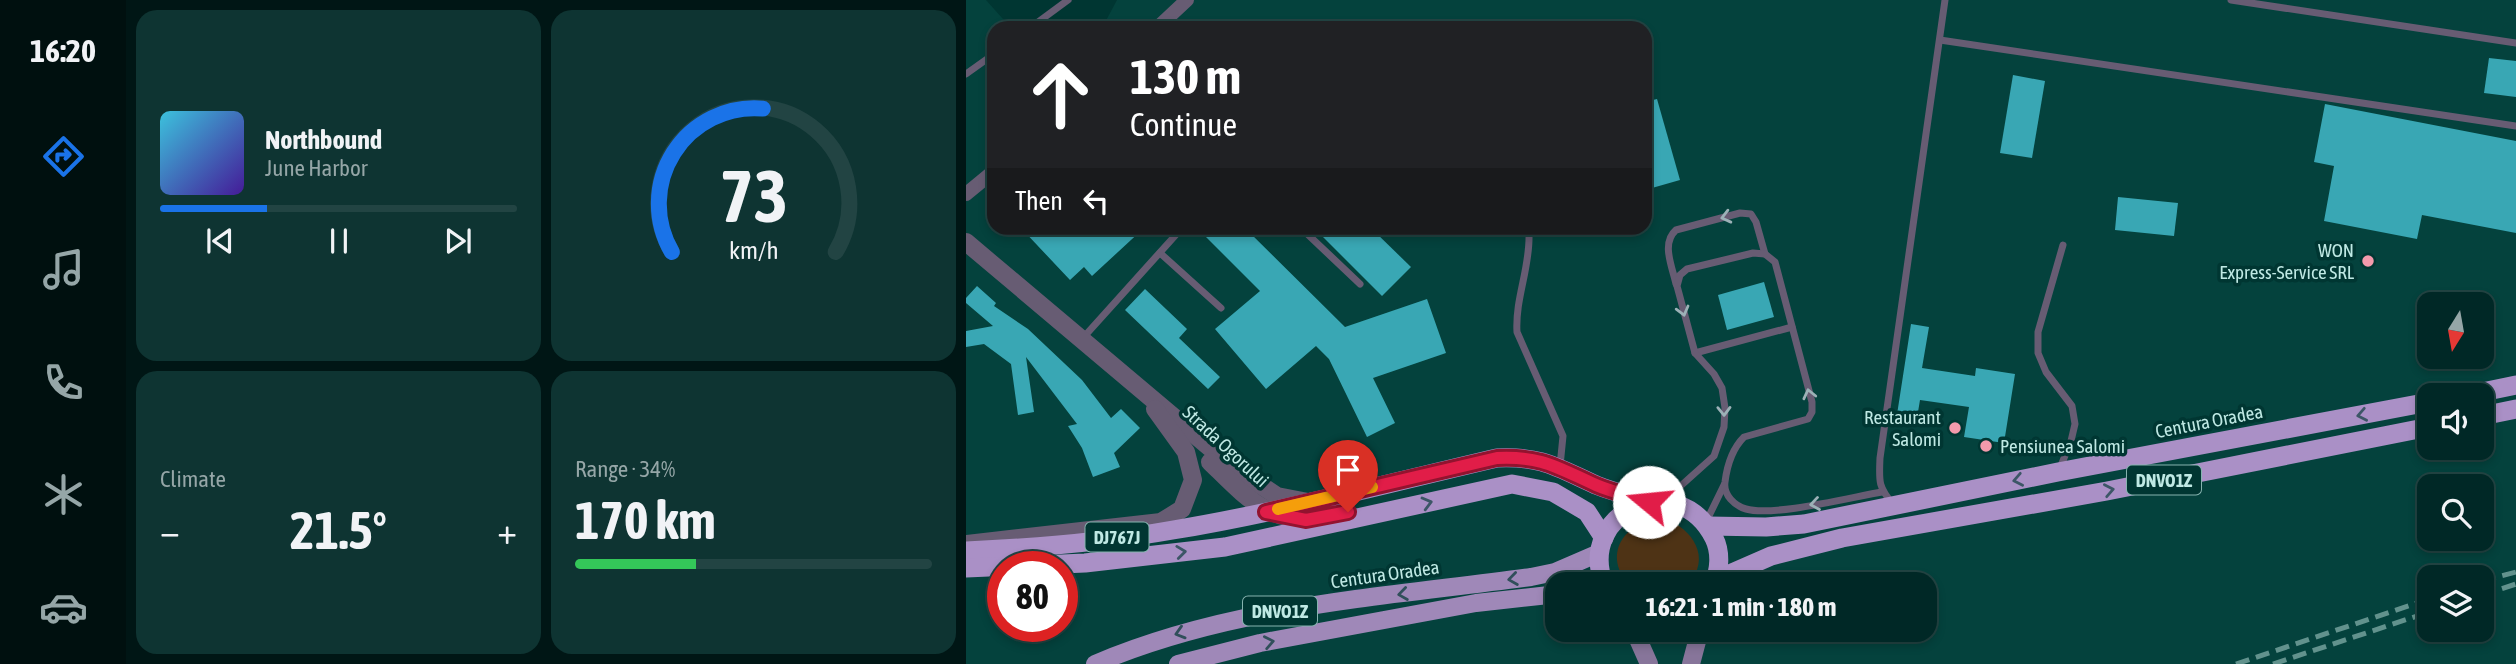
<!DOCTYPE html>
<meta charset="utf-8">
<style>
body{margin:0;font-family:"Asap Condensed",sans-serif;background:#0e3432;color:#f1f3f6;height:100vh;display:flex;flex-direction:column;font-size:26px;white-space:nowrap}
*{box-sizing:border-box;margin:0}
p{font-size:23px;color:#95a6a7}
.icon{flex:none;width:38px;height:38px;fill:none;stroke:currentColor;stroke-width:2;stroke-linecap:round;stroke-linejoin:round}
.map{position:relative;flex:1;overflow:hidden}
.side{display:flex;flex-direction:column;gap:10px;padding:10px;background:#001615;width:840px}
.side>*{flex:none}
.top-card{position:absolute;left:21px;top:21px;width:665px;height:214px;border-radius:21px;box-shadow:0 4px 10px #0003,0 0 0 2px #224443;background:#202124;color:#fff;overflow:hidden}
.needle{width:46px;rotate:191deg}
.tools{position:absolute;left:1451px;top:292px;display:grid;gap:14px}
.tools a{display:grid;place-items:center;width:77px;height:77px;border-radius:14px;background:#002826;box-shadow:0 4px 10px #0003,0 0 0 2px #224443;font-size:35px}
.speed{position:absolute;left:21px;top:551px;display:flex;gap:14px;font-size:35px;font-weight:700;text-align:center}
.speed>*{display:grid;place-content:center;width:91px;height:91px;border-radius:50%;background:#002826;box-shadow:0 4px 10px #0003,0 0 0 2px #224443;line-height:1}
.speed .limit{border:10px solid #d22;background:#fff;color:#111}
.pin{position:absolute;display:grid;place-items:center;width:60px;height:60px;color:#fff;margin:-72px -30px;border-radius:50% 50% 50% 0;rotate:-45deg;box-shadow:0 0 7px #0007}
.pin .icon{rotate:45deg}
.me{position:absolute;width:77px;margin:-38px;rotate:287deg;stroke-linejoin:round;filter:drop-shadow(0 0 5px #0008)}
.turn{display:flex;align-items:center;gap:24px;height:147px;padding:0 28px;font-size:32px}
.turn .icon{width:91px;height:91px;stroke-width:2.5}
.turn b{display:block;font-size:49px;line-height:60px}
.then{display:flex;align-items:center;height:66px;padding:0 28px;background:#0003;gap:14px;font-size:26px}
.big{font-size:52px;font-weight:700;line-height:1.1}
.side .tile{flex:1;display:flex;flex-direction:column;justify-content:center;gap:10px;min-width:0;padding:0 24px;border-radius:21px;background:#0e3432}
.side .dial{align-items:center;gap:0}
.dial svg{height:182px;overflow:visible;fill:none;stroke:#224443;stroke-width:7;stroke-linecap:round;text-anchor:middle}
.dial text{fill:#f1f3f6;stroke:none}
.song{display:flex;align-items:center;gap:21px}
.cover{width:84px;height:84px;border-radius:10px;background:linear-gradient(135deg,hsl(190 70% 55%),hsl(260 70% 35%))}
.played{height:7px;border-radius:4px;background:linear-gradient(90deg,#1a73e8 30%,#224443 30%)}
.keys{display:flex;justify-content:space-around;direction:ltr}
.heat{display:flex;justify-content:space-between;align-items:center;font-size:38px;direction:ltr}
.charge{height:10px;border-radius:5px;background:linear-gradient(90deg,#34c759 34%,#224443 0)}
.side .tiles{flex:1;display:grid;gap:10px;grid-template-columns:repeat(2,1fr)}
.trip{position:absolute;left:579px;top:572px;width:392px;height:70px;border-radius:21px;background:#002826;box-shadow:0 4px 10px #0003,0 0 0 2px #224443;font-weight:700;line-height:70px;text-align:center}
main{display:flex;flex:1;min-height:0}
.tabs{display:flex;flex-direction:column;width:126px;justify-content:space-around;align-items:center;background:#00100f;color:#95a6a7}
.tabs .icon{width:49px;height:49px}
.tabs .active{color:#1a73e8}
.tabs b{font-size:32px;color:#f1f3f6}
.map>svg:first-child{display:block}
.built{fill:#04423d;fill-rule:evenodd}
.green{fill:#4e3315}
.building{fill:#39a7b4}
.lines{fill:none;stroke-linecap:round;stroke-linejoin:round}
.service{stroke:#675c73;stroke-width:7}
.minor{stroke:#675c73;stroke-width:14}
.tertiary{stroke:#675c73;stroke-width:18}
.secondary{stroke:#87759a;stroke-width:18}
.primary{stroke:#9f88b8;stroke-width:18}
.trunk{stroke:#aa90c6;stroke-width:19}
.rail{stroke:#62928d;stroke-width:5;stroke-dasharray:14 7;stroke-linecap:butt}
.oneway{stroke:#9cb1b7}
.oneway2{stroke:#3c5666}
.oneway3{stroke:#304f5a}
.route-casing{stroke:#92132f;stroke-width:18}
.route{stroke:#e11d48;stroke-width:12}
.slow{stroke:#f59e0b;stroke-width:12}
.poi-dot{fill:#f39aac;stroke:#003632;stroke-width:2.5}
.labels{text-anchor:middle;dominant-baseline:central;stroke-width:7;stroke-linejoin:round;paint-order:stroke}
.shield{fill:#003632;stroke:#86b3af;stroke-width:2}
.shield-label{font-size:18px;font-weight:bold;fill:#bfe9e4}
.poi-label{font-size:19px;fill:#bfe9e4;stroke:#003632;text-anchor:end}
.street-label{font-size:19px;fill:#bfe9e4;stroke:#003632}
</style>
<main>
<nav class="tabs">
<b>16:20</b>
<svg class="icon active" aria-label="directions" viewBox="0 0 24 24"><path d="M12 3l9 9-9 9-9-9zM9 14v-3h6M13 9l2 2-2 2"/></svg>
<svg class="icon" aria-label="music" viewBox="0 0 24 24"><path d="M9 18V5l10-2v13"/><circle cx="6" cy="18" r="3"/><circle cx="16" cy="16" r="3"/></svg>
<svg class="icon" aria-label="phone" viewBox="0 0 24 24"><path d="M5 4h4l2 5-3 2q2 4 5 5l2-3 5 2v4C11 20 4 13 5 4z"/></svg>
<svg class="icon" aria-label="climate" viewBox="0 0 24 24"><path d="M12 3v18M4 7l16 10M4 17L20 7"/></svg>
<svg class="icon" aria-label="car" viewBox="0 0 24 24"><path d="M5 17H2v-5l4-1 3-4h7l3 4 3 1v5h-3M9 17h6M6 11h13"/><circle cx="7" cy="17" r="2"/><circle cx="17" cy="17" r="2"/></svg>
</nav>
<section class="side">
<div class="tiles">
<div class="tile">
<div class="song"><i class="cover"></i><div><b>Northbound</b><p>June Harbor</p></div></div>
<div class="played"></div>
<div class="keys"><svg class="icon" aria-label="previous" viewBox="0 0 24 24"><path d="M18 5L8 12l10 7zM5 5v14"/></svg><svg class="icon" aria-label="pause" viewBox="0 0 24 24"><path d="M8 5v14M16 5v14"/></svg><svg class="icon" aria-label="next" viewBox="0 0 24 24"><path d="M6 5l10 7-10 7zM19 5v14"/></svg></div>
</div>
<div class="tile dial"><svg viewBox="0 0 100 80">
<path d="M14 69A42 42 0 1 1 86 69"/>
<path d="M14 69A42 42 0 0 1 54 6" stroke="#1a73e8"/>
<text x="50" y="56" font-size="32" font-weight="700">73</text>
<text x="50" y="72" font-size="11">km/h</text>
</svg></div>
<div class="tile"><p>Climate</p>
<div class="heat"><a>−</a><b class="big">21.5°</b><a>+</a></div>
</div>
<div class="tile"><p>Range · 34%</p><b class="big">170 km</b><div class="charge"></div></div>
</div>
</section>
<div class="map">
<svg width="1550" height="664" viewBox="0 0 1550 664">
<rect width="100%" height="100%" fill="#003632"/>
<path class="built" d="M0,0H20L45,28H28V228H679V28H136L151,0H1550V664H0ZM1463,304H1516V357H1463ZM1463,396H1516V448H1463ZM1463,486H1516V539H1463ZM37,567H96V626H37ZM1463,578H1516V630H1463ZM592,584H959V630H592Z"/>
<path class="green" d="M698,518C727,529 746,558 722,584H662C635,552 661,520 698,518Z"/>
<g class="building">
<polygon points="1523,58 1550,61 1550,97 1518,93"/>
<polygon points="1047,75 1079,81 1066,158 1034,153"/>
<polygon points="691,99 714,180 679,190 679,102"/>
<polygon points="1359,104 1550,141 1550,233 1456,215 1451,239 1358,221 1368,166 1348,162"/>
<polygon points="1152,197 1212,203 1208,236 1149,230"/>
<polygon points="55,228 178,228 126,276 118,267 104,280"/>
<polygon points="231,228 279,228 379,327 461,299 480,353 407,378 429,423 401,437 363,359 350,346 300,389 249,329 294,291"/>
<polygon points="348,228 405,228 445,267 416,296"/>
<polygon points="798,282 808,317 761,330 752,295"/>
<polygon points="11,286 30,303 28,306 62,329 116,380 145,418 155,409 174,428 148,453 154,467 127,477 116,448 102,426 111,424 60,357 68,412 52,415 45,364 18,344 0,347 0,331 27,326 0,303 0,298"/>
<polygon points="179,289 221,329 213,338 254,377 242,389 159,310"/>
<polygon points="945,324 963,327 956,368 1009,376 1010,368 1049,374 1038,443 998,437 1003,407 954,400 950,424 930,421"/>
</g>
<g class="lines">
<g class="service">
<polyline points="1265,0 1550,43"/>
<polyline points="64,28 102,0"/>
<polyline points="974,40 1550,126"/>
<polyline points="0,74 28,54"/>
<polyline points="335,228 394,284"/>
<path d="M563,235C564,268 549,299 551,332L597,436L594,466"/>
<polyline points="194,253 255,308"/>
<path d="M710,284C706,266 695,243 710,230L774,213L785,214L790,222L799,254"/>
<polyline points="116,339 216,228"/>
<polyline points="729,353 826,327"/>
<polyline points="1094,468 1105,441 1109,424 1106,406 1080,372 1072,353 1072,332 1097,245"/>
<path d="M699,500L748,456L758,427L759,408L756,388L748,374L729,353L711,286L714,275L721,269L787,253L799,254L809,262L846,402V412L842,419L778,437C767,448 761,466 759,482C757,495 769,506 780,509C807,517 886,497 916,492"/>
<path d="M927,504C912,487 913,481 914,458L979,0"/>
<polyline points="740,522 758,485"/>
</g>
<g class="minor">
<polyline points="191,28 221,0"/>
<polyline points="0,194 28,171"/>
</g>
<g class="tertiary">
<polyline points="0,242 267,467 311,496 342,502"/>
<path d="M244,462C280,497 305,528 360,516"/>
<polyline points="0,544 195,522 216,509 227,480 220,452 189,409"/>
</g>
<g class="secondary">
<polyline points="668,630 683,664"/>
<polyline points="725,664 734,630"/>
</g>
<g class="primary">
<path d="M129,664C267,605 419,597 565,577L589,572L633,553"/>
<polyline points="212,664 294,643 510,603 592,594"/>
</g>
<g class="trunk">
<polyline points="1497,396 1550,385"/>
<polyline points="1516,416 1550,409"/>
<polyline points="742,526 800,527 838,524 1092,472 1463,402"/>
<path d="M0,551C69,548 139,542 207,530C316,512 423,483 531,458C576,456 590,467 630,485C647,492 665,496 683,501"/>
<polyline points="0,568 119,563 259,547 546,484 587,492 621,512 638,538"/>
<polyline points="750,580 805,556 876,538 1141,491 1463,427"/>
<path d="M638,584C610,512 712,466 748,538C755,552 754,571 747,584"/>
</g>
<g class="rail">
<polyline points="1516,581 1550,572"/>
<polyline points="1516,595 1550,584"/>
<polyline points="1270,664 1463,599"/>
<polyline points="1307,664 1463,612"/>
</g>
</g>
<defs><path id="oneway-chevron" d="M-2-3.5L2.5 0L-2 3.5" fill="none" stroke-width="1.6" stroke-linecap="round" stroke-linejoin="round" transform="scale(1.75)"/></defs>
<g class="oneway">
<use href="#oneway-chevron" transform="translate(760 217) rotate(166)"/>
<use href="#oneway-chevron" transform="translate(717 311) rotate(75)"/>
<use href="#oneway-chevron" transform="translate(843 394) rotate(-103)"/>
<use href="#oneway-chevron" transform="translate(758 411) rotate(89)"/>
<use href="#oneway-chevron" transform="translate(849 504) rotate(171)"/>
</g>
<g class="oneway2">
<use href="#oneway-chevron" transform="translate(1396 415) rotate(169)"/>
<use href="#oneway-chevron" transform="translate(1052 480) rotate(169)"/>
<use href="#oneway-chevron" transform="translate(1143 490) rotate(-11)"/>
<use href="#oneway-chevron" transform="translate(461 503) rotate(-15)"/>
<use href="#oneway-chevron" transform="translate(215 552) rotate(-7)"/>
</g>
<g class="oneway3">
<use href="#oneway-chevron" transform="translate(547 579) rotate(172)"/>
<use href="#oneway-chevron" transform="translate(437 594) rotate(172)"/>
<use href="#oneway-chevron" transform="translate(214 633) rotate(163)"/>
<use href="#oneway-chevron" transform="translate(303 642) rotate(-11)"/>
</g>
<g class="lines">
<defs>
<path id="route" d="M382,512L340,520L300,512L531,458C576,456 590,467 630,485C646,492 665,496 683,502"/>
</defs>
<use href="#route" class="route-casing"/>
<use href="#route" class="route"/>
<polyline class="slow" points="312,509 406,487"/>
</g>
<g class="poi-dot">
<circle cx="1402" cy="261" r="7"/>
<circle cx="989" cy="428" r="7"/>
<circle cx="1020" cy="446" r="7"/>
</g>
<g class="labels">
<g class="shield">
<rect x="1161" y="465.5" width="74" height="29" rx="5"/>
<rect x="119.5" y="522.5" width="63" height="29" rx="5"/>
<rect x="277" y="596.5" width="74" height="29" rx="5"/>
</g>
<g class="shield-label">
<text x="1198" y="480">DNVO1Z</text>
<text x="151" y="537">DJ767J</text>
<text x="314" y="611">DNVO1Z</text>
</g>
<g class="poi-label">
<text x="1388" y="250">WON<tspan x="1388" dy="22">Express-Service SRL</tspan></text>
<text x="975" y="417">Restaurant<tspan x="975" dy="22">Salomi</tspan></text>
<text x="1034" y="446" text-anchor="start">Pensiunea Salomi</text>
</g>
<g class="street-label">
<text transform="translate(1243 421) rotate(-11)">Centura Oradea</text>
<text transform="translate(260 446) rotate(43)">Strada Ogorului</text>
<text transform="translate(419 574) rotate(-8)">Centura Oradea</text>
</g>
</g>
</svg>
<div class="tools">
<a><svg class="needle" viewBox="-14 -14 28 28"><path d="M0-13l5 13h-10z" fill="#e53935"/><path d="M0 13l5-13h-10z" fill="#95a6a7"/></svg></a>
<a><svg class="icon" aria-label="sound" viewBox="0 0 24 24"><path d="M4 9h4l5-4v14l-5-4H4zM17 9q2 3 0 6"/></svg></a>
<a><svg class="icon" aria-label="search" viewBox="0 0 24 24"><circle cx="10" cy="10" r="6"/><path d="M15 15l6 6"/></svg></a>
<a><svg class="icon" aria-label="layers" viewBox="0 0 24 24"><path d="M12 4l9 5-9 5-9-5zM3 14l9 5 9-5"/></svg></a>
</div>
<div class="speed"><div class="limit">80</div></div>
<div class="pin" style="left:382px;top:512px;background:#d93025"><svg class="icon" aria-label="arrive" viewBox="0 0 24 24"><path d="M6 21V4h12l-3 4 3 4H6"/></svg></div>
<svg class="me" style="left:683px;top:502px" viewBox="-20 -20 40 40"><circle r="19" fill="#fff"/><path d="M0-13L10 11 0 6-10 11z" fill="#e11d48"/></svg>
<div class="trip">16:21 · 1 min · 180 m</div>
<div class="top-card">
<div class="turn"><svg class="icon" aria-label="ahead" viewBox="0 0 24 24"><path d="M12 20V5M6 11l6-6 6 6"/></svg><div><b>130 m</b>Continue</div></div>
<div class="then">Then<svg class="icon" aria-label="left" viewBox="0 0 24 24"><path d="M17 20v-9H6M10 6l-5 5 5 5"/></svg></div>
</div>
</div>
</main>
